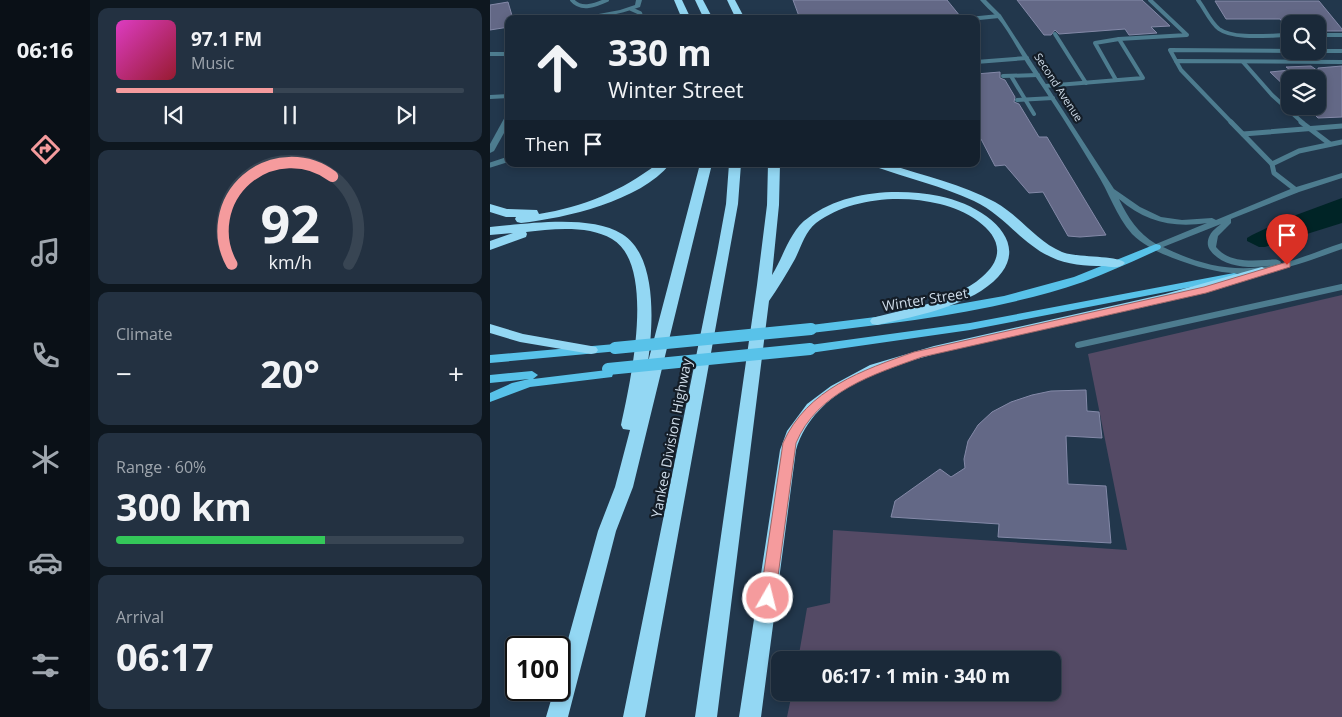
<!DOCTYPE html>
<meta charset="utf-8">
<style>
body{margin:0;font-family:"Open Sans",sans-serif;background:#233141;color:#f1f3f6;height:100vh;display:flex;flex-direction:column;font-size:19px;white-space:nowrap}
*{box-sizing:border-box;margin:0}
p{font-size:16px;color:#9fa6ae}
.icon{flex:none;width:28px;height:28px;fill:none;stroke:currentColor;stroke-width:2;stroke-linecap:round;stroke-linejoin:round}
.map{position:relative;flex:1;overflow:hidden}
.details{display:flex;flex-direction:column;gap:8px;padding:8px;background:#0e171f;width:400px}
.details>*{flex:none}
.hud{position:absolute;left:15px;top:15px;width:475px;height:152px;border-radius:10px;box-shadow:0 2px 8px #0003,0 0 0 1px #384553;background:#1a2939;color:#f1f3f6;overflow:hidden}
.fabs{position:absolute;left:791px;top:15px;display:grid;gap:10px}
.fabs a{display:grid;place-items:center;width:45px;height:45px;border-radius:10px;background:#1a2939;box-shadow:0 2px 8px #0003,0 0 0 1px #384553;font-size:25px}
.speed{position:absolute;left:15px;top:636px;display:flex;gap:10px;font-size:25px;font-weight:700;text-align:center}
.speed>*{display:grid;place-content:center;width:65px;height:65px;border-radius:50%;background:#1a2939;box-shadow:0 2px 8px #0003,0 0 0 1px #384553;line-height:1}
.speed .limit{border:2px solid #111;border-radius:8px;background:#fff;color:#111}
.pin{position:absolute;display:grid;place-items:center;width:42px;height:42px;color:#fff;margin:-51px -21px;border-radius:50% 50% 50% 0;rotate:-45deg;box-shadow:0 0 5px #0007}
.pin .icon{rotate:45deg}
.me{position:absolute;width:55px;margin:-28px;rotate:8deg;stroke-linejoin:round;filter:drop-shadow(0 0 4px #0008)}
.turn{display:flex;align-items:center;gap:18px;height:105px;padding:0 20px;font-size:22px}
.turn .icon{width:65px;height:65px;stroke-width:2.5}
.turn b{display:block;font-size:35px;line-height:42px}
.then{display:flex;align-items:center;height:48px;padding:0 20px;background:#0003;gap:10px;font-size:19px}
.big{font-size:38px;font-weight:700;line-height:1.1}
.details .tile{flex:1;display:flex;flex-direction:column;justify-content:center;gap:8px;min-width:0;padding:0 18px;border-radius:10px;background:#233141}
.details .dial{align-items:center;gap:0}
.dial svg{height:130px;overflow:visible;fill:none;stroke:#384553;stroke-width:7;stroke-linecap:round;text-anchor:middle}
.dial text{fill:#f1f3f6;stroke:none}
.song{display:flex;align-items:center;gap:15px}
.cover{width:60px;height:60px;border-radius:8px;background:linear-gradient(135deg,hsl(310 70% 55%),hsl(350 70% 35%))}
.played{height:5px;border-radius:2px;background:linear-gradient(90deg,#f59b9d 45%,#384553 45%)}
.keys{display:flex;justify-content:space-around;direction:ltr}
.heat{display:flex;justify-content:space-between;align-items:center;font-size:28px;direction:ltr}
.charge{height:8px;border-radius:4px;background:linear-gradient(90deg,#34c759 60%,#384553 0)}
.trip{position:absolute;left:281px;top:651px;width:290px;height:50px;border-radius:10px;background:#1a2939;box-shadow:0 2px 8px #0003,0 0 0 1px #384553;font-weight:700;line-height:50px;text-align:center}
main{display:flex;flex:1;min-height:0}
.tab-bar{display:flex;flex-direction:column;width:90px;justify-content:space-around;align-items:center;background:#0a1017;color:#9fa6ae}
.tab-bar .icon{width:35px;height:35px}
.tab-bar .on{color:#f59b9d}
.tab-bar b{font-size:22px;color:#f1f3f6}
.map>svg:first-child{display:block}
.green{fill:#544a65}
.water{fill:#002426}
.building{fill:#636886;stroke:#8489a8}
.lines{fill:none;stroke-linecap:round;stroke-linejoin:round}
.service-far2{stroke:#4d7c8f;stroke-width:4}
.service-far1{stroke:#4d7c8f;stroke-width:5}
.service{stroke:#4d7c8f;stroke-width:6}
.minor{fill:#4d7c8f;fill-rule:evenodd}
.tertiary{fill:#4d7c8f;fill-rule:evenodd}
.primary{fill:#58c2e9;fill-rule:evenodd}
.motorway{fill:#93d7f3;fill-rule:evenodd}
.primary-bridge{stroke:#58c2e9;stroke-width:12}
.route{fill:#f59b9d;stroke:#9f6566}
.labels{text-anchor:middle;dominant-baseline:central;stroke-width:4.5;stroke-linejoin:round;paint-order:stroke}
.far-street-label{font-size:11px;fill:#cfdce9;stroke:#141d27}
.street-label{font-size:14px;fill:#cfdce9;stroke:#141d27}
</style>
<main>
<nav class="tab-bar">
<b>06:16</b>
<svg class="icon on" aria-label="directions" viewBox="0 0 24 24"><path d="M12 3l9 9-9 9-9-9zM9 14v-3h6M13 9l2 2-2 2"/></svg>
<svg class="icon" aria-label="music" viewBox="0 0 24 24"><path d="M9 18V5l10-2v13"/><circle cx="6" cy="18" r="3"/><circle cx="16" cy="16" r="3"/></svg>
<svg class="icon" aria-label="phone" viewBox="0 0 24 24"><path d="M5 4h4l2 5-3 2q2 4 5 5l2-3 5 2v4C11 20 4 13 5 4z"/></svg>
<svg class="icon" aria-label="climate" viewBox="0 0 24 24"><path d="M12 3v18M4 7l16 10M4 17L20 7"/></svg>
<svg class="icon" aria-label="car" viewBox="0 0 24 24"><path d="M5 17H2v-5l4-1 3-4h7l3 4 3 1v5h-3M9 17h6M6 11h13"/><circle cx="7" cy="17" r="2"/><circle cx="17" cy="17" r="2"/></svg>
<svg class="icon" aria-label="filters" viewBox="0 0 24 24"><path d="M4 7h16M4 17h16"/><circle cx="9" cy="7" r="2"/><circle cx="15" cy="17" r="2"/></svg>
</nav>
<section class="details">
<div class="tile">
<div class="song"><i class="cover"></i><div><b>97.1 FM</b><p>Music</p></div></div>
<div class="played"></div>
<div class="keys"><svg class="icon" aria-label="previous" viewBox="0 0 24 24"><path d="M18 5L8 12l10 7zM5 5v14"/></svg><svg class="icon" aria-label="pause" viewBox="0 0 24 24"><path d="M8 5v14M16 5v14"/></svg><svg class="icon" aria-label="next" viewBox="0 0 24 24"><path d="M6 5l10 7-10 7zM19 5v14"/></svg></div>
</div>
<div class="tile dial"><svg viewBox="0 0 100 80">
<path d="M14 69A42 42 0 1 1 86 69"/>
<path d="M14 69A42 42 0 0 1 76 15" stroke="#f59b9d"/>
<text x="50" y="56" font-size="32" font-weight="700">92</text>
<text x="50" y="72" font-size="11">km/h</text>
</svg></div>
<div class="tile"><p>Climate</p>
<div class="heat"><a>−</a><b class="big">20°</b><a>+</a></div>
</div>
<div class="tile"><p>Range · 60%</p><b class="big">300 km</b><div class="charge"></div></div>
<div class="tile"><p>Arrival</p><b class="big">06:17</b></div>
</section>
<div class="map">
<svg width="852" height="717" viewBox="0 0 852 717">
<rect width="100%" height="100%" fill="#22374c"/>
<polygon class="green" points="852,295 852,717 297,717 302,693 562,692 562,660 308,660 317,608 340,603 343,530 637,550 598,354"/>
<polygon class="water" points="852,198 852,223 775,247 769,247 757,241 757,238 762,235 798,218"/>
<g class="building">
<polygon points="303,0 457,0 470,16 435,19 310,19"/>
<polygon points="527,0 652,0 680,26 661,27 667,33 639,35 635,29 569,34 565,30 561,35 554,35"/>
<polygon points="725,1 829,1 852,29 852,31 828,31 828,24 794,24 790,19 736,19"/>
<polygon points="18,2 23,19 19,19 19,27 0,30 0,5"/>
<polygon points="821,66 828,71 828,68 852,66 852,117 828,118 816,106 828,106 828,79 809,79 800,70 800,91 780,72 800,70 796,67"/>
<polygon points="510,72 510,78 515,80 525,97 524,102 529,104 549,137 557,137 616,235 590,237 578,236 553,192 539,193 515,165 505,166 491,139 486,139 486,74"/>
<polygon points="596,390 597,411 609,412 612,438 576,436 578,484 616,486 621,543 508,537 509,524 401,517 405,501 450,469 461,477 475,468 474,459 478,441 488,425 502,412 521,402 542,395 561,391"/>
</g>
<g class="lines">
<g class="service-far2">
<path d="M82,0C91,11 106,5 117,0"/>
<path d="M708,0C715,9 720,22 729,29C744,40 782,35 800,35"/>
<polyline points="141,9 150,13 152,19"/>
<polyline points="479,19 509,16"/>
<polyline points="565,34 596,83"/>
<polyline points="828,35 852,35"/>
<polyline points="629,39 697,35 660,0"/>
<polyline points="828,51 852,51"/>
<polyline points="686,61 680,50 800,51"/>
<polyline points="486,62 537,58"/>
<polyline points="753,62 782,95 813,123"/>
<polyline points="513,76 548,75"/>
<polyline points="521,76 544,114"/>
<polyline points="555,86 653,78 629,39 605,43 626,80"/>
<polyline points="0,97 19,96"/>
<polyline points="527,100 563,98"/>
<polyline points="742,123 691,70 686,61 852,62"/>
</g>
<g class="service-far1">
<polyline points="741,122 782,164"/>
<polyline points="811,122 840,144"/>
<polyline points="753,134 852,126"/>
<polyline points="0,165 19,159"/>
<polyline points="806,190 784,173 782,164 809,151 852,142"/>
</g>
<polyline class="service" points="588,345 852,287"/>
<g class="minor">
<path d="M146,0H152L150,7C128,15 106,19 82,19L130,10L145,5Z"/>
<rect x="0" y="52" width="19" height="4"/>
<polygon points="16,115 19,115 19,124 4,151 0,153 0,144"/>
</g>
<path class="tertiary" d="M490,0H496L511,15L624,189L650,207L671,217L692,220L722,218L726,220L803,188L852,173V178L809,192L741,219V223L728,236L726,247C738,262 758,261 776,260C782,260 787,258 791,262L790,264C769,269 734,270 720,250C717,246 717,240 720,235C722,231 727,227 731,224L673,247C718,269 756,275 804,260C820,255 836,248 852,243V249C791,271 756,285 691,261C674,255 655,247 642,234C626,216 619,192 606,172C584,135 561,99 537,64C527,48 518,30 506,16C501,11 495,6 490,0ZM629,199C655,222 683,228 717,223L666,244C648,233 638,218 629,199Z"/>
<g class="primary">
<path d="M666,244L670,245L671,247L670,249C644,261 619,272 593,282C505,312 412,322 321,333L315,329L321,325L418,313L514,296L584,277Z"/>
<polygon points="744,273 748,274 750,276 748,278 480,330 320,353 314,349 320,345 480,323"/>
<polygon points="125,344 129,345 131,348 129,351 0,363 0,355"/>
<polygon points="117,370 122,371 123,374 122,377 40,387 0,402 0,393 22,383 39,379 0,383 0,375 42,371 48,375 43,379"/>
</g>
<g class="motorway">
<polygon points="184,0 192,0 201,19 192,19"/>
<polygon points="205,0 213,0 223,19 214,19"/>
<polygon points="237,0 245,0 255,19 246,19"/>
<path d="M167,164H180C150,201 76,218 31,223L27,222L25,219L26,217H16L0,212V204L17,209L47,210L49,214C93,207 132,191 167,164Z"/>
<path d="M210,164H222L143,487L126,531L78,717H56L64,690H69V672L108,531L125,487L140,430L133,429L131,425C140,384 167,265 122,239C98,225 62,229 36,232L37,234L36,237L0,250V241L23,233L0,235V227C36,224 100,214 132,234C168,256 163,326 158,362Z"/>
<polygon points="239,164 251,164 248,204 155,717 133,717 227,253 236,204"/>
<path d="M278,164H290L289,205L282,275C293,258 300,230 318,218C354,191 406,188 449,196C499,206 554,250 491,291C460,310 421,317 387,325L382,324L380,321L382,318C418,308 462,303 492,277C532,243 484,212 450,204C411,194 359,198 326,223C315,232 311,247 305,259C297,273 288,288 279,301L227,717H205L267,285L277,205Z"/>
<path d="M381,164H398C434,176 472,184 505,202C530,216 546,241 572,252C586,258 629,255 635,263C630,269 621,267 613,266C596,266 577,265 561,257C532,244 514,215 484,201C452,186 417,178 383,166Z"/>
<path d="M772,267L779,271L777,274L676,302L452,352C396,367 325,388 306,450L271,717H249L290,450L297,431L317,404L341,386L380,365L444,346L675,294Z"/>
<polygon points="0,324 33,334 101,346 106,347 108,350 106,353 101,354 30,342 0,333"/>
</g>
<g class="primary-bridge">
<polyline points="125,348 321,329"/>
<polyline points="118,369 320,349"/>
</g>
</g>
<path class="route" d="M797,262H800V267L716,293L432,357C384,374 327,392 306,443L285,598L283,602L278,604L273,602L270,598L293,443C317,389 373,370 424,352L714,287Z"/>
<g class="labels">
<g class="far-street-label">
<text transform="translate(569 87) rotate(57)">Second Avenue</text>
</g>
<g class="street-label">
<text transform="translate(435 299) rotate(-9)">Winter Street</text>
<text transform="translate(181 438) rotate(-79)">Yankee Division Highway</text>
</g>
</g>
</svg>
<div class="fabs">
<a><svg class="icon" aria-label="search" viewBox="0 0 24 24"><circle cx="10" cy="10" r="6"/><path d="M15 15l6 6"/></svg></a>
<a><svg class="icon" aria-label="layers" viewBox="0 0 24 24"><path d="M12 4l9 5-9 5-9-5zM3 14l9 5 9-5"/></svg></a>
</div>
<div class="speed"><div class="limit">100</div></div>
<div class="pin" style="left:797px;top:265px;background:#d93025"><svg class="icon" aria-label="arrive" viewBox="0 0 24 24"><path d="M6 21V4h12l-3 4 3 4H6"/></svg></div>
<svg class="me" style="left:278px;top:598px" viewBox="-20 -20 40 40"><circle r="17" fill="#f59b9d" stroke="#fff" stroke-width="3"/><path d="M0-11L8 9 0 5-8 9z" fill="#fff"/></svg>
<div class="trip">06:17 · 1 min · 340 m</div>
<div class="hud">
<div class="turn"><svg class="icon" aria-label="ahead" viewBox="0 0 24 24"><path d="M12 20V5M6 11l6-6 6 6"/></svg><div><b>330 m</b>Winter Street</div></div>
<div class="then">Then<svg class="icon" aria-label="arrive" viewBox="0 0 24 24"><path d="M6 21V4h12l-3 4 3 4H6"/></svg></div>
</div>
</div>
</main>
